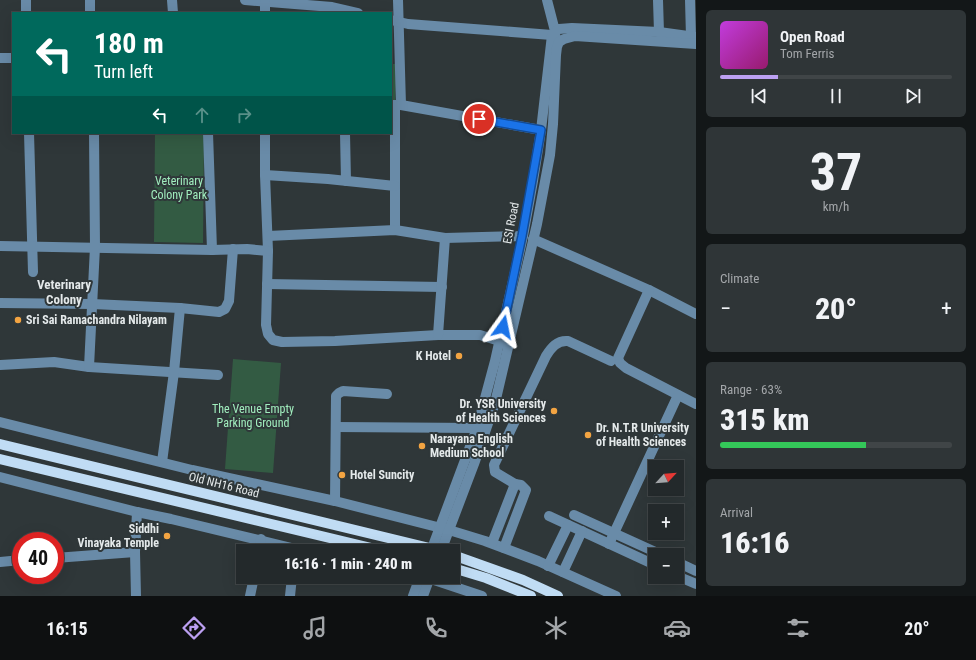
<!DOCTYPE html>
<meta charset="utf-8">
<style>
body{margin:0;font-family:"Roboto Condensed",sans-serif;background:#2f3537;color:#f1f3f6;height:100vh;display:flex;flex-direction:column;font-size:15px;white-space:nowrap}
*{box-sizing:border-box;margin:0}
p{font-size:13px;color:#a3a6a9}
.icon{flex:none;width:22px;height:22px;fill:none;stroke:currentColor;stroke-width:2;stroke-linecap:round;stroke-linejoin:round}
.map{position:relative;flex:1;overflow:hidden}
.side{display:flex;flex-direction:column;gap:10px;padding:10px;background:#131718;width:280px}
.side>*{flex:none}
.banner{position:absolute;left:12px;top:12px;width:380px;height:122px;border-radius:0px;box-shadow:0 4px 16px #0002,0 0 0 1px #404547;background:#00695c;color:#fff;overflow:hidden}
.needle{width:26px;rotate:64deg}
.tools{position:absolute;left:648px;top:460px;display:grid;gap:8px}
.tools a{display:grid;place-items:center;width:36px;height:36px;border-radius:0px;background:#23292b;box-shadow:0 4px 16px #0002,0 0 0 1px #404547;font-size:20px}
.speed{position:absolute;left:12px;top:532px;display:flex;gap:8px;font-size:20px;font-weight:700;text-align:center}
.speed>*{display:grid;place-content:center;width:52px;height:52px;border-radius:50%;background:#23292b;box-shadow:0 4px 16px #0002,0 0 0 1px #404547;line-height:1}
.speed .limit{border:6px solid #d22;background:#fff;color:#111}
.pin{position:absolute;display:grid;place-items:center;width:34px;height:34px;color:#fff;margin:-17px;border:2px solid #fff;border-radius:50%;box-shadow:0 1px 4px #0007}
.me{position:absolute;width:44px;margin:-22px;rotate:12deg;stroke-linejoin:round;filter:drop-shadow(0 0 3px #0008)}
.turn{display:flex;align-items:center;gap:14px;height:84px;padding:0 16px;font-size:18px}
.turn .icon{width:52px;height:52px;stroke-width:2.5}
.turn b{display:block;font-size:28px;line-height:34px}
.lanes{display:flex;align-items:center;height:38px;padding:0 16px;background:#0003;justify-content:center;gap:20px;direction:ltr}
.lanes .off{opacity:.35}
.big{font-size:30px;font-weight:800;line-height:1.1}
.side .widget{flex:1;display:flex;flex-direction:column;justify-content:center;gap:6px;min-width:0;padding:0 14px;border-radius:6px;background:#2f3537}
.side .dial{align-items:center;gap:0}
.dial b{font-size:52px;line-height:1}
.song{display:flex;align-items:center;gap:12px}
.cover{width:48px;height:48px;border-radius:6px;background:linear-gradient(135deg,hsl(290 70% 55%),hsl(320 70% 35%))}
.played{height:4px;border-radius:2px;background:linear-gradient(90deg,#bca0f2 25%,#404547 25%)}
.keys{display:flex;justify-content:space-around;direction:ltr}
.heat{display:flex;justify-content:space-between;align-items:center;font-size:22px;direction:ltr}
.charge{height:6px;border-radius:3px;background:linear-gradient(90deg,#34c759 63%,#404547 0)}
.trip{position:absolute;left:236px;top:544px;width:224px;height:40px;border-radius:0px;background:#23292b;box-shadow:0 4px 16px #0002,0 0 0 1px #404547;font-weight:800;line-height:40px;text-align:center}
.tabs{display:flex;height:64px;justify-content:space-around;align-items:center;background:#0e1011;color:#a3a6a9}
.tabs .icon{width:28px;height:28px}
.tabs .current{color:#bca0f2}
.tabs b{font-size:18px;color:#f1f3f6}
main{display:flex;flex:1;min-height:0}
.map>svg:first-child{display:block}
.green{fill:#335b43}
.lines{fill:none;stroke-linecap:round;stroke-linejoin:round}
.minor{stroke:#698ba8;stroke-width:10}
.major{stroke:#c0dcf4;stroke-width:10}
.route-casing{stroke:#114b97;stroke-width:10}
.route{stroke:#1a73e8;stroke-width:7}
.poi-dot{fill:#f3a442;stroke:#2f3739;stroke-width:1.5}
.labels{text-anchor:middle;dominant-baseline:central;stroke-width:4;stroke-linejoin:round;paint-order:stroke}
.park-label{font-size:12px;fill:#a1eebe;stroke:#2f3739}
.street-label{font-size:12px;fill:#e4e9ea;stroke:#2f3739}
.poi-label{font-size:12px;font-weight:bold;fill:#e4e9ea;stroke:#2f3739;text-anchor:start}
.neighbourhood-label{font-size:13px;font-weight:bold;fill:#e4e9ea;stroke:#2f3739}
</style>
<main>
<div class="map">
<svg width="696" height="596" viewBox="0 0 696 596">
<rect width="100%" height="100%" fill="#2f3739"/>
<g class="green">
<polygon points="391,64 397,64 395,103 391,103"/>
<polygon points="155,133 204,133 203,243 154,242"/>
<polygon points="233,359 281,363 273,473 225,469"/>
</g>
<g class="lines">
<g class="minor">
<polyline points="26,0 26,13"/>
<polyline points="90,0 90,13"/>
<polyline points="172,0 173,13"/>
<polyline points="245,0 332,7 358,13"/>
<polyline points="398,0 401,105"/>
<polyline points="547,0 555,31"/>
<polyline points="658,0 659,32"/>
<polyline points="690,0 691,37"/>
<polyline points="265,13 265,2"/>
<polyline points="391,20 408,24 552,35 557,39"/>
<polyline points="0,58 13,58"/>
<polyline points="391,105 401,105 541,130"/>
<polyline points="395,105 395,230"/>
<polyline points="29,133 33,272"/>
<polyline points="208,133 212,250"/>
<polyline points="265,133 265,175 268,251 266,325 268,334 273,340 282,342 335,341 438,335 480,335 506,343"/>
<polyline points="345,133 346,181"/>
<polyline points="265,175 328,179 395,186"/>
<polyline points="268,236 395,230 445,238 523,236"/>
<polyline points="533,239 649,290 696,314"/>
<polyline points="0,246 212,250 247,249 268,251"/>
<polyline points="267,284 442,287"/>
<polyline points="649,290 618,358 620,363 626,368 696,404"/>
<polyline points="0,303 92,304 180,308 219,312 225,309 229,301 233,249"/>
<polyline points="438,335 445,238"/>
<polyline points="0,365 54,362 89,367 218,375"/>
<polyline points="89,367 95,247 94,133"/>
<polyline points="0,422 192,470 335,501 449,530 485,541 538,561 616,596"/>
<polyline points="336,427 477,428"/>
<polyline points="162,462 174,372 180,308"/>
<polyline points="0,477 137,512 171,519 304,551"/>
<polyline points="335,501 336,396 339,393 343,391 387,394"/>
<polyline points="574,515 662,555"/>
<polyline points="549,516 655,565"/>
<polyline points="492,543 515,484"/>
<polyline points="609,544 678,395"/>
<path d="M504,548L526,490L521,485L515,484L495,472L494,465L546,356C551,348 557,340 568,341L611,361"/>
<polyline points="258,551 261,539"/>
<polyline points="431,551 477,428 495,361 523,236 533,181 541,130 552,35 559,29 572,28 659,32 696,37"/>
<polyline points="441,551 474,464 495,403 537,224 550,155 553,124 556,55 557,47 559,42 564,39 575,36 696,44"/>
<polyline points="55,558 135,552"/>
<polyline points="0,562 21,560"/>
<polyline points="677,562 696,571"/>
<polyline points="548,566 568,525"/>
<polyline points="563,572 582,531"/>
<polyline points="677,576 696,584"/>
<polyline points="425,577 482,596"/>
<polyline points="136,596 135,552 137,512"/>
<polyline points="250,596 254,577"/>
<polyline points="290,596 292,577"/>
<polyline points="413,596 420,577"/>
<polyline points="423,596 430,577"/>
</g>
<g class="major">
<polyline points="0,444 442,551"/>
<polyline points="0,459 384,551"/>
<polyline points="453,555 523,580 558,596"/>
<polyline points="453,568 486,578 531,596"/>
</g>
</g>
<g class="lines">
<defs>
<polyline id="route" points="479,119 541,130 522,236 503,327"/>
</defs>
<use href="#route" class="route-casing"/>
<use href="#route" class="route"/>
</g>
<g class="poi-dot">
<circle cx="18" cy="320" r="4"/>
<circle cx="459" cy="356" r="4"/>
<circle cx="554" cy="411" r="4"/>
<circle cx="588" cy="435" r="4"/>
<circle cx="422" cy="446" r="4"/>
<circle cx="342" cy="475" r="4"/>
<circle cx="167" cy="536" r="4"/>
</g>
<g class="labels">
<g class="park-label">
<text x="179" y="181">Veterinary<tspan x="179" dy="14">Colony Park</tspan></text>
<text x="253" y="409">The Venue Empty<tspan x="253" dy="14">Parking Ground</tspan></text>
</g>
<g class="street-label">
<text transform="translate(511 223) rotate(-79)">ESI Road</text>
<text transform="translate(224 485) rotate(14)">Old NH16 Road</text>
</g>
<g class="poi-label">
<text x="26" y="320">Sri Sai Ramachandra Nilayam</text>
<text x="451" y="356" text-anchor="end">K Hotel</text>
<text x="546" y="404" text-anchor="end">Dr. YSR University<tspan x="546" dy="14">of Health Sciences</tspan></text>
<text x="596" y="428">Dr. N.T.R University<tspan x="596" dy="14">of Health Sciences</tspan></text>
<text x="430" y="439">Narayana English<tspan x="430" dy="14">Medium School</tspan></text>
<text x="350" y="475">Hotel Suncity</text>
<text x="159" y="529" text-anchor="end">Siddhi<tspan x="159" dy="14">Vinayaka Temple</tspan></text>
</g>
<g class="neighbourhood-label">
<text x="64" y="284">Veterinary<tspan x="64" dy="15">Colony</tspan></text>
</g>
</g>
</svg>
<div class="tools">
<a><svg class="needle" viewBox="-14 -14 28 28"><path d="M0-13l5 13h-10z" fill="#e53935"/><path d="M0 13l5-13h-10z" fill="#a3a6a9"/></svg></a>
<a>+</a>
<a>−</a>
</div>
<div class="speed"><div class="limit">40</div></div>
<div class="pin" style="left:479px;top:119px;background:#d93025"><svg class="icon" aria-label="arrive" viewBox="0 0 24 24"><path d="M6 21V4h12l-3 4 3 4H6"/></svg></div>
<svg class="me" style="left:503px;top:327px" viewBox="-20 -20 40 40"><path d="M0-17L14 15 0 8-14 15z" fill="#1a73e8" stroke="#fff" stroke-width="4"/></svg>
<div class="trip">16:16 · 1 min · 240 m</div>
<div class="banner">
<div class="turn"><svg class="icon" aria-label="left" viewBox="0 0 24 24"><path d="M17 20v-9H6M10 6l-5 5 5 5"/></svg><div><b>180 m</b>Turn left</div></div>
<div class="lanes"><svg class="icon" aria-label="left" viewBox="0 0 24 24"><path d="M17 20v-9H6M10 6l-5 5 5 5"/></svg><svg class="icon off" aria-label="ahead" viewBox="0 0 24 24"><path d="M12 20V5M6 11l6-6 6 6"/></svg><svg class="icon off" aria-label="right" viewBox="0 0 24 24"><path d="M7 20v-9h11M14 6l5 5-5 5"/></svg></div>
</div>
</div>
<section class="side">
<div class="widget">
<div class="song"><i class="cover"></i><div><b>Open Road</b><p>Tom Ferris</p></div></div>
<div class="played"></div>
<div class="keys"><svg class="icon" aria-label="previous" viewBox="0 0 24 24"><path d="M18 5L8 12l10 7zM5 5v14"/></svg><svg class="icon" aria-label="pause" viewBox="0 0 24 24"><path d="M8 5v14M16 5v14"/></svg><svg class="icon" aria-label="next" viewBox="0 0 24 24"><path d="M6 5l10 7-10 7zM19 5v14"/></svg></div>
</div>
<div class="widget dial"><b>37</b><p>km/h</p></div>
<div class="widget"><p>Climate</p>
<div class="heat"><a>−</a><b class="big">20°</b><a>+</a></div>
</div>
<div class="widget"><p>Range · 63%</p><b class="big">315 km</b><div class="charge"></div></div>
<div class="widget"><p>Arrival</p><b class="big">16:16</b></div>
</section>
</main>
<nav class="tabs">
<b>16:15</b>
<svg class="icon current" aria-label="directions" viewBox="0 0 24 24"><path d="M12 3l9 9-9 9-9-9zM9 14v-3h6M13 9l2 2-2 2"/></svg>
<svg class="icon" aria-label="music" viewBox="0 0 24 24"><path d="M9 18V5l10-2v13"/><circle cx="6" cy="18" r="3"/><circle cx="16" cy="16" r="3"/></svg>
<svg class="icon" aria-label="phone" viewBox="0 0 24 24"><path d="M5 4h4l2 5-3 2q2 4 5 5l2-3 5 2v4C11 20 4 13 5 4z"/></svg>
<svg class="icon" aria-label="climate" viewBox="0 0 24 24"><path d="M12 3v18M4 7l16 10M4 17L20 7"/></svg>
<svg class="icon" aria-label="car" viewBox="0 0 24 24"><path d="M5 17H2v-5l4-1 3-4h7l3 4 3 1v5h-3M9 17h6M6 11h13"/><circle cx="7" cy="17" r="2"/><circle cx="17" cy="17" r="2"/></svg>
<svg class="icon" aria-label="filters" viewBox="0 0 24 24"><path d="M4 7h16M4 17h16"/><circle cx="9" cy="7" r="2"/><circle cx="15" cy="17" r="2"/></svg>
<b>20°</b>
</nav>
